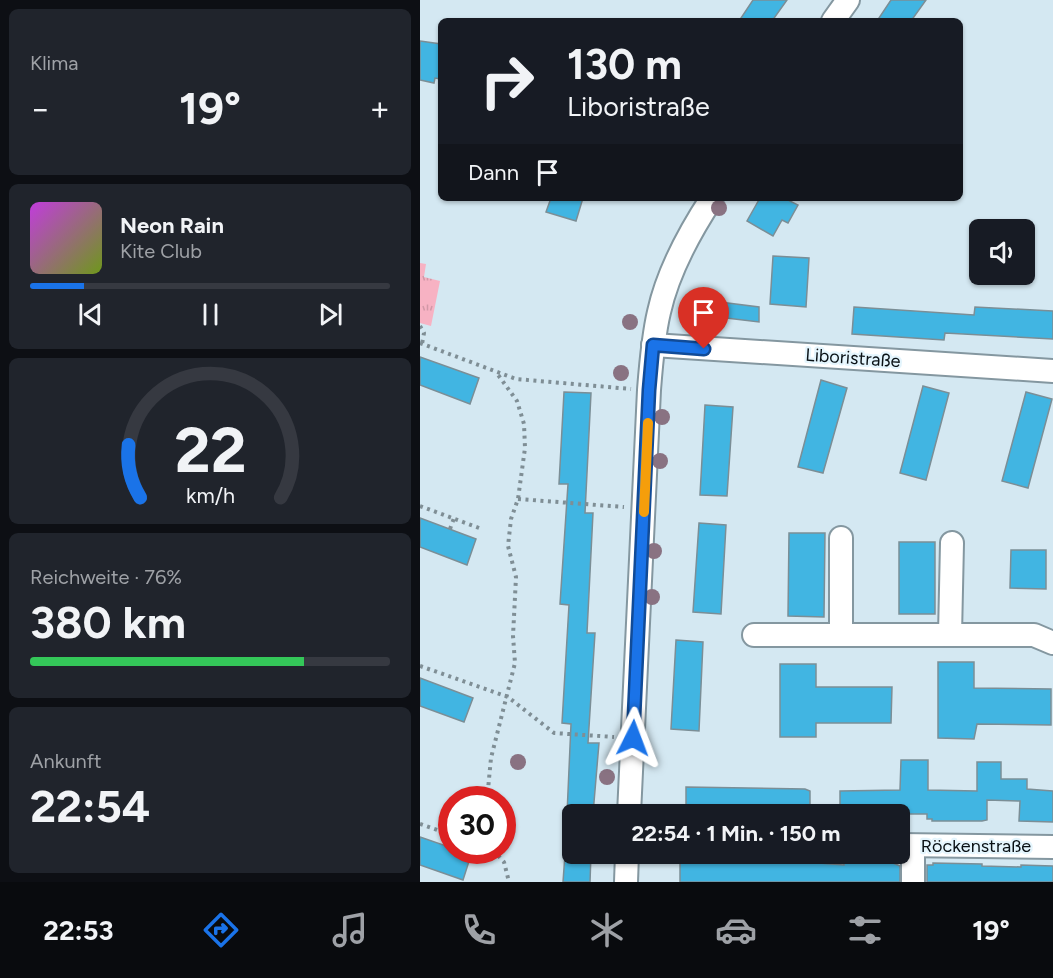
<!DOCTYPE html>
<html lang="de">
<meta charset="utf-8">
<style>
body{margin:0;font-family:Figtree,sans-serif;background:#20242c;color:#f1f3f6;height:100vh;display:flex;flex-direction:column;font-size:22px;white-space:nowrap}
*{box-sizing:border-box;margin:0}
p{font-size:20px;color:#9ea1a6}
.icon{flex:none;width:33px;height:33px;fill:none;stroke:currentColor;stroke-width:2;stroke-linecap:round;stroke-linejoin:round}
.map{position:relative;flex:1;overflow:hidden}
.panel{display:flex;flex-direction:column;gap:9px;padding:9px;background:#0d0f14;width:420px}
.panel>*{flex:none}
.guide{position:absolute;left:18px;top:18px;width:525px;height:183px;border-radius:9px;box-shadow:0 2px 4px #0004;background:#171b24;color:#f1f3f6;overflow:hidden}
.buttons{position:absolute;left:549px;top:219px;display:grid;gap:12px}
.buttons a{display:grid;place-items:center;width:66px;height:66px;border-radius:9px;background:#171b24;box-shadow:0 2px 4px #0004;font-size:30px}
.speed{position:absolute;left:18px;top:786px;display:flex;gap:12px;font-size:30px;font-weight:700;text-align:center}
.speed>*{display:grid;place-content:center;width:78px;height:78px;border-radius:50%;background:#171b24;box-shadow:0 2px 4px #0004;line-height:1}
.speed .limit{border:9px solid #d22;background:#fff;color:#111}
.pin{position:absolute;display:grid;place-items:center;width:51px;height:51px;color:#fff;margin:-62px -26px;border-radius:50% 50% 50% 0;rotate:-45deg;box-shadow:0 0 6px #0007}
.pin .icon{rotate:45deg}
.me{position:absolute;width:66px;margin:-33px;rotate:3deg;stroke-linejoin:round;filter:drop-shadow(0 0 4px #0008)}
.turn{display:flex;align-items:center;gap:21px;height:126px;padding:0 30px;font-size:27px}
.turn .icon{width:78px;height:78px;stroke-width:2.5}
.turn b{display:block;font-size:42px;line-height:51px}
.then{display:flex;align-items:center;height:57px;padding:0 30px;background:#0003;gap:12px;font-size:22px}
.big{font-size:45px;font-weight:700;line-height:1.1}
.panel .widget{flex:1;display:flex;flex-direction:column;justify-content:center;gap:9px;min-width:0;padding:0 21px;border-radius:9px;background:#20242c}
.panel .dial{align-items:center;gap:0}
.dial svg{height:156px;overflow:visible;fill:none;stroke:#363941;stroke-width:7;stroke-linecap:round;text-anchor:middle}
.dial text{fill:#f1f3f6;stroke:none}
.song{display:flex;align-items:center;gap:18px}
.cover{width:72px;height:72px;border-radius:9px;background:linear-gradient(135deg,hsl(290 70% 55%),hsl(80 70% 35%))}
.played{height:6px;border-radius:3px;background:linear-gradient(90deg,#1a73e8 15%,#363941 15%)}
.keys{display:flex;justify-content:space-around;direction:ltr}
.heat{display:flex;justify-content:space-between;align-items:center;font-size:33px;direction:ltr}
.charge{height:9px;border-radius:4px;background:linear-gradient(90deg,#34c759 76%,#363941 0)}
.trip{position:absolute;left:142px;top:804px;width:348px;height:60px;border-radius:9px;background:#171b24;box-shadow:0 2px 4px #0004;font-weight:700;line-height:60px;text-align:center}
.menu{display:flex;height:96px;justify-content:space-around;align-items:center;background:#090b0e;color:#9ea1a6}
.menu .icon{width:42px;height:42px}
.menu .on{color:#1a73e8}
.menu b{font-size:27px;color:#f1f3f6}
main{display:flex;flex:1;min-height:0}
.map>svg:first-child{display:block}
.park{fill:url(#park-tufts)}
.building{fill:#41b5e2;stroke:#7b8e96;stroke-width:1.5}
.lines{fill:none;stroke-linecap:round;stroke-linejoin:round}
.minor-casing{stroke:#8497a0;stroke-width:26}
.path{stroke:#7f8e95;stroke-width:4;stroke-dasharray:3 4.5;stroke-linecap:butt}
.minor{stroke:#fff;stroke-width:22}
.tree{fill:#897282}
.route-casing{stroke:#114b97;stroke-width:15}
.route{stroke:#1a73e8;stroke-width:10}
.slow{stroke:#f59e0b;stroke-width:10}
.labels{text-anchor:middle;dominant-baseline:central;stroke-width:4.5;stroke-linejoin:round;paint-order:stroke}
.street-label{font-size:18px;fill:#091014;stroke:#e4f5fd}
</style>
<main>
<section class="panel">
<div class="widget"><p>Klima</p>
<div class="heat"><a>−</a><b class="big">19°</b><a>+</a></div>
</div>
<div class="widget">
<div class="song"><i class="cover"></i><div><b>Neon Rain</b><p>Kite Club</p></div></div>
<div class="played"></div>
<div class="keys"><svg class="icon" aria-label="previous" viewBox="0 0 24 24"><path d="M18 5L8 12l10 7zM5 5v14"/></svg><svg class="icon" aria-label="pause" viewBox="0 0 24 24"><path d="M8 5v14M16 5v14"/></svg><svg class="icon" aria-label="next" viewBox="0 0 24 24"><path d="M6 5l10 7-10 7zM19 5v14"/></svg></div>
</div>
<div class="widget dial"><svg viewBox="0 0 100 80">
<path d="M14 69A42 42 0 1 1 86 69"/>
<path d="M14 69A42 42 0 0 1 8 42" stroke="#1a73e8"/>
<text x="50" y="56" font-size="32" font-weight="700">22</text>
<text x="50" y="72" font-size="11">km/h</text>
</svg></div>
<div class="widget"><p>Reichweite · 76%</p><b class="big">380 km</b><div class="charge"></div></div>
<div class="widget"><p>Ankunft</p><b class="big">22:54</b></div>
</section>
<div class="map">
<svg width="633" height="882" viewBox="0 0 633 882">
<defs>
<pattern id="park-tufts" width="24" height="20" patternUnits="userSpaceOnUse" patternTransform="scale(1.5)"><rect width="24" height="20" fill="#f7b2c3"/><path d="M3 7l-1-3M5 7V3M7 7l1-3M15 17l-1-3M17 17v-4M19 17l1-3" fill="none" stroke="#d298a7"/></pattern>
</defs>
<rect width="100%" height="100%" fill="#d4e8f2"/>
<polygon class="park" points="0,263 6,264 4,277 20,281 11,326 0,323"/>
<g class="building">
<polygon points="333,0 367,0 352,21 319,21"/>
<polygon points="471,0 506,0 491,21 457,21"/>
<polygon points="0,41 21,44 21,79 15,78 14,83 0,80"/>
<polygon points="131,198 163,198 156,221 126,212"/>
<polygon points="340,198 364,198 378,205 368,223 362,220 353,236 327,221"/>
<polygon points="353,256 389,258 386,307 350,304"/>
<polygon points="292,301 339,307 339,322 290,316"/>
<polygon points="434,307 554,315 555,307 633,311 633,339 525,333 524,340 432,334"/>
<polygon points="0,357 59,378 50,404 0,385"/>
<polygon points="401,380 427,388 403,473 378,467"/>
<polygon points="503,386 529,393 506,480 480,473"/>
<polygon points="144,392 171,393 165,513 173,513 167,633 175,633 168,743 179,743 173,814 147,814 151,724 142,723 149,605 140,604 148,484 139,484"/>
<polygon points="606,392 632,399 608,488 582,481"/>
<polygon points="285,405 313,407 307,496 280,495"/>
<polygon points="0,518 56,539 47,565 0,547"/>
<polygon points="279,523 306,525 301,614 273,612"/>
<polygon points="369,533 405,533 404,617 368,616"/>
<rect x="479" y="542" width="36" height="72"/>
<polygon points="591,550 626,550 626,589 590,588"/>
<polygon points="256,640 283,642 279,731 251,729"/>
<polygon points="518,662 554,662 554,688 631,689 631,725 557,724 554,739 518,738"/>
<polygon points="360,664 396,664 396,687 472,687 471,723 396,723 396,737 360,737"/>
<polygon points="0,678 53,698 44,722 0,706"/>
<polygon points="481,760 508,760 508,790 557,791 557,762 581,762 581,779 607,779 607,789 633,791 633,822 599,821 600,801 567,800 567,820 562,821 512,821 512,819 507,819 507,814 420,814 420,791 480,790"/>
<polygon points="266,787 385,789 390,791 390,814 266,814"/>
<polygon points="0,837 32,848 32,850 39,850 51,855 43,880 0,865"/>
<polygon points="145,854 171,854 170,882 143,882"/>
<polygon points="260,861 385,862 424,865 424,863 473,863 480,866 480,882 260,882"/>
<polygon points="513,863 562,864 562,866 601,867 601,865 633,866 633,882 507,882 507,865 513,865"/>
</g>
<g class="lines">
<defs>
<g id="minor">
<polyline points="413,21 428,0"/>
<polyline points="233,345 633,371"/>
<polyline points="421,634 421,538"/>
<polyline points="334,635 614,635 633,643"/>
<polyline points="530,635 532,543"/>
<path d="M209,814L229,390C231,364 233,337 239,312C248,271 269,233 292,198"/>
<polyline points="480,845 633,847"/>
<polyline points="206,882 207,854"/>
<polyline points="493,882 493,846"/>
</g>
</defs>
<use href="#minor" class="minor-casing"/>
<g class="path">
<polyline points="0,326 4,333 2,344"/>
<polyline points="0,343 96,379 211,389"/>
<polyline points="98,499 204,507"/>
<polyline points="0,506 59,528"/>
<polyline points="30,529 34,518"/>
<polyline points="0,666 88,697 134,733 194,737"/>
<polyline points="67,800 71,758 95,663 93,636 96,577 88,546 91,519 98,499 105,448 104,424 97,401 76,372"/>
<polyline points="0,824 32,835"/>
<polyline points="73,850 84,862 89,882"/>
</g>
<use href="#minor" class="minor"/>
</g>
<g class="tree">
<circle cx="299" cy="208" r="8"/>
<circle cx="210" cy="322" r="8"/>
<circle cx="201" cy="373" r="8"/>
<circle cx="242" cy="417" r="8"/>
<circle cx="240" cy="461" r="8"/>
<circle cx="234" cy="551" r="8"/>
<circle cx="232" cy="597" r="8"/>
<circle cx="98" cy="762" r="8"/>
<circle cx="187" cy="777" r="8"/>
</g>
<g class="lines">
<defs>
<polyline id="route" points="213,738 229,390 233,345 284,349"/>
</defs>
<use href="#route" class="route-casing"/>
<use href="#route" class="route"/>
<polyline class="slow" points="224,512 228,423"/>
</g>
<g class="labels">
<g class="street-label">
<text transform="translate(433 358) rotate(4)">Liboristraße</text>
<text x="556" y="846">Röckenstraße</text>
</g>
</g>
</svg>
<div class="buttons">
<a><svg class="icon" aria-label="sound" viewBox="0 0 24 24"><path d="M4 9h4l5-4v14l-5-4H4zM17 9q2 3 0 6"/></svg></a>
</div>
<div class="speed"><div class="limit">30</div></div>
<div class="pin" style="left:284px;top:349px;background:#d93025"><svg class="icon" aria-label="arrive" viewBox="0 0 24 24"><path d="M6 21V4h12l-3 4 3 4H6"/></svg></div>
<svg class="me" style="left:213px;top:738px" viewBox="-20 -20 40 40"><path d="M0-17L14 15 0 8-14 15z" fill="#1a73e8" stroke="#fff" stroke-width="4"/></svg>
<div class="trip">22:54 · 1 Min. · 150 m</div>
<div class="guide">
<div class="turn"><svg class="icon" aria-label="right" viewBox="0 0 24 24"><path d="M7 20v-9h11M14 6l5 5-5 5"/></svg><div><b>130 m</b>Liboristraße</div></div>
<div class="then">Dann<svg class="icon" aria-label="arrive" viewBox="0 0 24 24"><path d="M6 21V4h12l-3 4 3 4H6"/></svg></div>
</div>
</div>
</main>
<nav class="menu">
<b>22:53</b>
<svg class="icon on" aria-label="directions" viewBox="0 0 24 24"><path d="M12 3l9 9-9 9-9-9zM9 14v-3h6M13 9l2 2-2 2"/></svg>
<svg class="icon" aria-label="music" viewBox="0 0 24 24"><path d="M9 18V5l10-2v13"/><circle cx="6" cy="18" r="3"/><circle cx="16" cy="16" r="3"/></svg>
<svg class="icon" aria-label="phone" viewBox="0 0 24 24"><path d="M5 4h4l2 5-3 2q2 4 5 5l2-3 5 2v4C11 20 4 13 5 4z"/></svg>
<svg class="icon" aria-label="climate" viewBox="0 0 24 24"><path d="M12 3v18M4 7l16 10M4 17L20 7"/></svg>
<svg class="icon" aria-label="car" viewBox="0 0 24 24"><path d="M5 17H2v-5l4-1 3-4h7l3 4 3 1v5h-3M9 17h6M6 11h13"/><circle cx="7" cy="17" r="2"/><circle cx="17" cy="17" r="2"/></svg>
<svg class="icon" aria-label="filters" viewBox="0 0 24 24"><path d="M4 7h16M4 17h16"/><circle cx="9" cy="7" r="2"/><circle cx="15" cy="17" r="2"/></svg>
<b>19°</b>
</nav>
